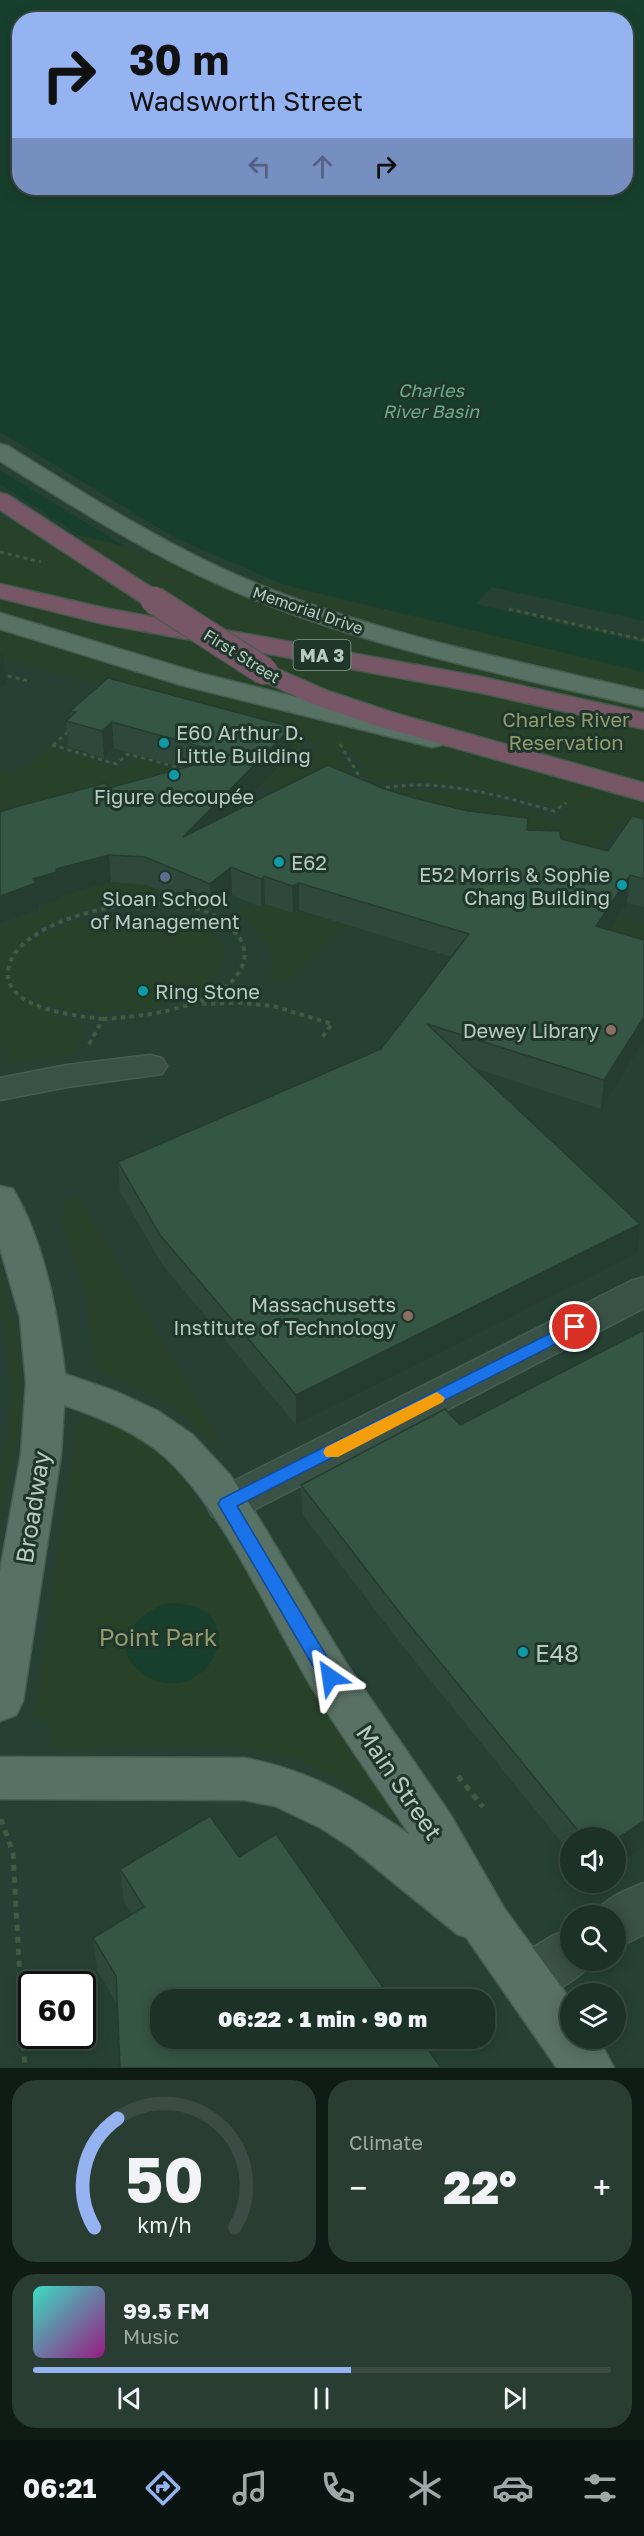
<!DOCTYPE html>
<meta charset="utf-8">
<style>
body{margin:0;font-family:"Golos Text",sans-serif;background:#293d33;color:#f1f3f6;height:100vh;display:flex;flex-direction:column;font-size:22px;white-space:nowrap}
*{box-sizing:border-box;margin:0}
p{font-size:20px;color:#a0a9a7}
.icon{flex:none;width:33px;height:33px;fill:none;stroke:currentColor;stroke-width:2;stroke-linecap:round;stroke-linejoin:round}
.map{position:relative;height:2068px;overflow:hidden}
.sheet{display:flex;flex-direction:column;gap:12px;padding:12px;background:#0f1b15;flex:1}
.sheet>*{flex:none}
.hud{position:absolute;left:12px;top:12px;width:621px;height:183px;border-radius:24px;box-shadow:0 3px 15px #0003,0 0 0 2px #3a4c44;background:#95b2f1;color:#111;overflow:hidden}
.controls{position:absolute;left:560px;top:1827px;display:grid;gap:12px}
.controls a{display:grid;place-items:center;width:66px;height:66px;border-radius:50%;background:#1c3127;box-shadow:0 3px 15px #0003,0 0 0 2px #3a4c44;font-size:30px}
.speed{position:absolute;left:18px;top:1971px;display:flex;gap:12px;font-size:30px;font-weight:700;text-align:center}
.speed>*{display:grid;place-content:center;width:78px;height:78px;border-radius:50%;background:#1c3127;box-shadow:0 3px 15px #0003,0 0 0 2px #3a4c44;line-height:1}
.speed .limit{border:3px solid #111;border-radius:9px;background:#fff;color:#111}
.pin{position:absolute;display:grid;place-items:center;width:51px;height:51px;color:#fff;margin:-26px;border:3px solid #fff;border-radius:50%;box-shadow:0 2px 6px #0007}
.me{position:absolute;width:66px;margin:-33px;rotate:328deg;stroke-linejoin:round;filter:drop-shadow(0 0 4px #0008)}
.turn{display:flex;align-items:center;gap:21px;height:126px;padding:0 18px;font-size:27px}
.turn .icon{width:78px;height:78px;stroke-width:2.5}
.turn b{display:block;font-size:42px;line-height:51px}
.lanes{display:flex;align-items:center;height:57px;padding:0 18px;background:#0003;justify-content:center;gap:30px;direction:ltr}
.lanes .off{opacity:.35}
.big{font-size:45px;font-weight:800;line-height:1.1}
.sheet .widget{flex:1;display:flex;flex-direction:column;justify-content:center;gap:9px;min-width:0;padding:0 21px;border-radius:24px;background:#293d33}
.sheet .dial{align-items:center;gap:0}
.dial svg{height:156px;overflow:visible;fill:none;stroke:#3a4c44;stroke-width:7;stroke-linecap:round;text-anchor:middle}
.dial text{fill:#f1f3f6;stroke:none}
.song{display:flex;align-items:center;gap:18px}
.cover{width:72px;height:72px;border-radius:9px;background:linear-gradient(135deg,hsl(170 70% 55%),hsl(310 70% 35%))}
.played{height:6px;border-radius:3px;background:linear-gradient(90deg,#95b2f1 55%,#3a4c44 55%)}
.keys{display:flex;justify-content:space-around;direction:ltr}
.heat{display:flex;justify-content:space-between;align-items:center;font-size:33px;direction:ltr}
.sheet .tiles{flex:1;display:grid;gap:12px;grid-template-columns:1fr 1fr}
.widget:last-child{grid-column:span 2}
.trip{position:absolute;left:150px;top:1989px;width:345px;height:60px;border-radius:24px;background:#1c3127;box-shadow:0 3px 15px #0003,0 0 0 2px #3a4c44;font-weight:800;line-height:60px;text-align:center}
.tabs{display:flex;height:96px;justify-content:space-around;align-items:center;background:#0b1410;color:#a0a9a7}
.tabs .icon{width:42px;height:42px}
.tabs .current{color:#95b2f1}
.tabs b{font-size:27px;color:#f1f3f6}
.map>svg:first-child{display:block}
.green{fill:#284229}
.water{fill:#183f2d;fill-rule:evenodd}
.pier{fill:#264134}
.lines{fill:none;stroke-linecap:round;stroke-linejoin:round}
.minor-casing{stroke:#475d52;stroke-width:3}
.major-casing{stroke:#475d52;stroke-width:3}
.highway-casing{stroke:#455b51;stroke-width:3}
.path-far2{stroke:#415a41;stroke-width:3;stroke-dasharray:4 4;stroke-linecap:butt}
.path-far1{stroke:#415a41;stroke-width:4;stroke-dasharray:4.5 4.5;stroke-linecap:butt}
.path{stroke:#415a41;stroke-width:5;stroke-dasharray:6 6;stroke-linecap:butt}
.minor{fill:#3a5146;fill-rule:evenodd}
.major{fill:#587165;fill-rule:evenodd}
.highway{fill:#775765;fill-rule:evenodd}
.highway-bridge-casing{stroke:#455b51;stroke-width:29;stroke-linecap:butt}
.highway-bridge{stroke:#775765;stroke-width:27}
.wall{fill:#2e493b}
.shaded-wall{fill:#253c30}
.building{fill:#355545;stroke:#253c30;stroke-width:1.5}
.route{fill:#1a73e8;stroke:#114b97;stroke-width:1.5}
.slow{fill:#f59e0b}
.culture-dot{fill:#0f9aa8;stroke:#1f362b;stroke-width:2}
.service-dot{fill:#5c6f8a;stroke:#1f362b;stroke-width:2}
.education-dot{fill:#8d6e63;stroke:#1f362b;stroke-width:2}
.labels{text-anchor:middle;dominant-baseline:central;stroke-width:6;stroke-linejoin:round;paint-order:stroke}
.far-street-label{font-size:16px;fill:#b7cbc2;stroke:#1f362b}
.far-water-label{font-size:18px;font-style:italic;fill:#70aa8d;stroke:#1f362b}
.shield{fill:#1f362b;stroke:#899e95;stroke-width:1.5}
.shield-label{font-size:18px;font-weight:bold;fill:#b7cbc2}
.park-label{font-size:20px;fill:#949c6d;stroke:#1f362b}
.poi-label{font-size:20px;fill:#b7cbc2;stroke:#1f362b;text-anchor:start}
.near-street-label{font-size:24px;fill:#b7cbc2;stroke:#1f362b}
.near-park-label{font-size:24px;fill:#949c6d;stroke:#1f362b}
.near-poi-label{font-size:24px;fill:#b7cbc2;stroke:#1f362b;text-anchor:start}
</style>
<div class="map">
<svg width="644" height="2068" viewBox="0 0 644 2068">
<rect width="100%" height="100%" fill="#264134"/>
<g class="green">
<path d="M0,516L644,672V829L600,817L619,823L603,846L613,849L603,859L413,804L405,794H398L397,789C453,790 506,797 556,823L572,812L583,813C506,792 450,775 370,784L362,764L355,754L455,779L337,748L348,772C320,776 290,792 263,785L288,758L303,762L322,744L257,726L304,740L293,751L215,729L226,718L0,658Z"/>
<polygon points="47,748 124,770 137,759 223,785 0,837 0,771 16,776"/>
<path d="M143,875L163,891C123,900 72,908 37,930C0,978 33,1014 85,1025L75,1054L15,1063L0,1046V926L40,911L39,907L62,900L61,897Z"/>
<path d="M267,903L346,925L289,982L267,979C284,952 257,927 235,913L244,905L258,910Z"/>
<polygon points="592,909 644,924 644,959 571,937"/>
<path d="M120,916C148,916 220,913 224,952C225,962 222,970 215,977C179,1014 81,1022 36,999C28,995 22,988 16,981C12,930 81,919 120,916Z"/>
<polygon points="78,1197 81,1199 220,1440 212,1443 179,1411 109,1376 94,1365 85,1290 61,1221 66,1201"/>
<polygon points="0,1257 19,1348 22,1407 0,1534 0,1481 9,1419 10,1375 0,1304"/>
<path d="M84,1417L124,1431L158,1453L178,1472L246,1569L413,1832C374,1806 338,1774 293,1758C228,1737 121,1748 51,1749L49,1720L33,1718L77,1422Z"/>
</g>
<g class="water">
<path d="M0,0H644V672L0,516ZM20,20H626V188H20Z"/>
<path d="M168,1603C265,1603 205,1718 142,1673C106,1648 136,1612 168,1603Z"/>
</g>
<g class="pier">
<polygon points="0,432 177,539 296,590 133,551 122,545 0,470"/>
<polygon points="0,484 78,535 87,540 0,519"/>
<polygon points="492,587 644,621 644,643 476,604"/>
</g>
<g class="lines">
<defs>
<g id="minor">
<polygon points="150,1055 162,1058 167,1066 162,1074 67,1087 0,1100 0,1078 67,1065"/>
<polygon points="644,1277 644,1308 242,1516 227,1521 212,1516 206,1504 212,1492 631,1281"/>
<path d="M644,1883V1934L615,1949V1916H594C602,1899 628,1889 644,1883Z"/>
<path d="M570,1929V1960H592C584,1979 544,1997 525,2004L507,1997L500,1980L507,1963L552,1936Z"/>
</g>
<g id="major">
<path d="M0,444L8,446C86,495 165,545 250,581C377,634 511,660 644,691V707C506,675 365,647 234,591C151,556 76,508 0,461Z"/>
<polygon points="0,613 199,673 442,733 446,739 442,745 432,747 181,685 0,629"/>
<path d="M0,1186L13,1189C44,1241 58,1315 65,1374L117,1392L158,1411L193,1435L230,1475L258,1517L346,1663L450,1814L504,1908L570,1999V2038H598L614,2068H557L466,1937L457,1934L350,1847L321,1828L275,1806L244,1800L0,1799V1757L244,1758C307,1769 358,1798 410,1835C378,1787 344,1740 314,1691C270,1619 226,1513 165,1457C137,1432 99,1417 64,1405L61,1454L23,1701L16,1715L0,1721V1571L21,1454L26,1383L20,1317L0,1248Z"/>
</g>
<g id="highway">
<polygon points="0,493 8,495 163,595 166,600 163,605 154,607 145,605 0,510"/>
<polygon points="0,584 104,608 477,676 644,713 644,729 477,692 104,624 0,598"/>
<polygon points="264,663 328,691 394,713 644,783 644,801 374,725 310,703 255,677 251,671 255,665"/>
</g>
</defs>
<use href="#minor" class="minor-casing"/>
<use href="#major" class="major-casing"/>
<use href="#highway" class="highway-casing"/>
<g class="path-far2">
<polyline points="0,552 41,562"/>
<polyline points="509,609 644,640"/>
<polyline points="0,674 29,681"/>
<polyline points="340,744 362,781"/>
<polyline points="52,745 116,764 128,754 184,769"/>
<polyline points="53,745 70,730"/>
<path d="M378,789C438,777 497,795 554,811L566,803"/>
<polyline points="119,906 166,903 187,906"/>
</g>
<g class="path-far1">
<polyline points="193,1004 242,1003 273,1006 332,1024 321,1039"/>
<path d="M103,1019C77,1016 4,1009 8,971C9,962 14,953 21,946C49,920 91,911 128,904"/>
<path d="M103,1019C142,1017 233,1007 244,960C246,952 243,941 237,935C221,916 202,908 178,904"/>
<polyline points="89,1044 103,1019"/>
</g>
<g class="path">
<polyline points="458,1776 483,1807"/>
<polyline points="1,1819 13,1853 25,2068"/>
</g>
<use href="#minor" class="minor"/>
<use href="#major" class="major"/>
<use href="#highway" class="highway"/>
<defs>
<polyline id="highway-bridge" points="154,600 264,671"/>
</defs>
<use href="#highway-bridge" class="highway-bridge-casing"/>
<use href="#highway-bridge" class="highway-bridge"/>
</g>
<g class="wall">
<polygon points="70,711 292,727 292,753 236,810 382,788 527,830 608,851 644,819 644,907 627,903 609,930 644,940 601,1109 474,1068 637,1254 296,1425 162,1264 120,1192 118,1162 381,1049 452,957 299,910 293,913 265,904 261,907 232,895 212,911 147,885 111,882 60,896 60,900 39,905 39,910 0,924 109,788 183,768 114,748 104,758 68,747 66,721 70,717"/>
<polygon points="460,1425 615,1838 570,1838 570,1853 402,1645 302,1514 301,1485"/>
<polygon points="210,1816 117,2004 97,1970 93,1938 132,1914 124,1902 120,1869"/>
</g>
<g class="shaded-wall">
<polygon points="3,654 6,684 0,688 0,656"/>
<polygon points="112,722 114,748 104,758 102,731"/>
<polygon points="292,727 292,753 184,864 183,837"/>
<polygon points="109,855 111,882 60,896 60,900 39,905 39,910 0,924 0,896 33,879 56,869"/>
<polygon points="231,867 232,895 212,911 210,884"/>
<polygon points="630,875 627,903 594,954 596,926"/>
<polygon points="264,876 265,904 261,907 261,879"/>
<polygon points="299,883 299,910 293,913 292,886"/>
<polygon points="644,1017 644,1040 601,1109 604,1080"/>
<polygon points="640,1224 637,1254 296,1425 296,1395"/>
<polygon points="644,1821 644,1846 615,1865 615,1840"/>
</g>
<g class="building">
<polygon points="108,678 292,727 183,837 328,765 382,788 414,798 468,811 528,818 527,830 560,831 561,839 608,851 632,816 644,819 644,879 630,875 596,926 644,940 644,1017 604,1080 427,1024 640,1224 296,1395 160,1235 118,1162 381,1049 469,934 299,883 292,886 264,876 261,879 231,867 210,884 145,857 109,855 56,869 57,872 33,879 36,883 0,896 0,812 15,807 105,783 109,788 231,755 112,722 102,731 66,721 76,712 70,711"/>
<polygon points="644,1330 644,1821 615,1840 615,1838 584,1838 403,1617 301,1485 445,1409 460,1425"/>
<polygon points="210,1816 239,1857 276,1834 392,2000 160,2000 160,2038 420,2038 441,2068 120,2068 116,1976 93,1938 144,1907 120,1869"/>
</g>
<polygon class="route" points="575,1321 583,1327 581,1331 237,1506 339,1677 337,1683 330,1685 323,1683 221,1509 218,1504 221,1499"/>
<polygon class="slow" points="437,1392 445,1398 443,1402 338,1457 326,1457 323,1452 326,1447"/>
<g class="culture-dot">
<circle cx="164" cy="743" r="6"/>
<circle cx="174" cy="775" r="6"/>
<circle cx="279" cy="862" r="6"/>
<circle cx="622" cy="885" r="6"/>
<circle cx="143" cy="991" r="6"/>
<circle cx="523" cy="1652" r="6"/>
</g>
<circle class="service-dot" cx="165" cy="877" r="6"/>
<g class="education-dot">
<circle cx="611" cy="1030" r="6"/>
<circle cx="408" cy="1316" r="6"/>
</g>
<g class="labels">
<g class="far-street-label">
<text transform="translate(308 610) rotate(19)">Memorial Drive</text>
<text transform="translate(242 656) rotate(32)">First Street</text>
</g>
<g class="far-water-label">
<text x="431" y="390">Charles<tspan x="431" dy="21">River Basin</tspan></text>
</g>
<rect class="shield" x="293.5" y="640" width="57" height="30" rx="4.5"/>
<g class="shield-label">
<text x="322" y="655">MA 3</text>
</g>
<g class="park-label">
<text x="566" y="719">Charles River<tspan x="566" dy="23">Reservation</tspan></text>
</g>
<g class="poi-label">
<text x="176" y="732">E60 Arthur D.<tspan x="176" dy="23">Little Building</tspan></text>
<text x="174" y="796" text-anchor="middle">Figure decoupée</text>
<text x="291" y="862">E62</text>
<text x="610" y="874" text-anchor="end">E52 Morris &amp; Sophie<tspan x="610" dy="23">Chang Building</tspan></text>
<text x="165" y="898" text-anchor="middle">Sloan School<tspan x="165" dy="23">of Management</tspan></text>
<text x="155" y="991">Ring Stone</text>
<text x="599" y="1030" text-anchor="end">Dewey Library</text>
<text x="396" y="1304" text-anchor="end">Massachusetts<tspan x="396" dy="23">Institute of Technology</tspan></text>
</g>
<g class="near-street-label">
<text transform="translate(32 1507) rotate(-81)">Broadway</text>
<text transform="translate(400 1782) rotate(56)">Main Street</text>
</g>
<g class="near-park-label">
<text x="158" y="1636">Point Park</text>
</g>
<g class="near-poi-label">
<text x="535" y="1652">E48</text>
</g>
</g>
</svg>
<div class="controls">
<a><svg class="icon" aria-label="sound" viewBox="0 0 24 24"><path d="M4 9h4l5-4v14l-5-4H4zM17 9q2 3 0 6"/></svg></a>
<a><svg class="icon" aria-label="search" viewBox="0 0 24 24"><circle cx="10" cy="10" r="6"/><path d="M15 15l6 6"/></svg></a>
<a><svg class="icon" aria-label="layers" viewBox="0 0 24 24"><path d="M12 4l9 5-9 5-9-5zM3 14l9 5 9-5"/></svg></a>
</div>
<div class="speed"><div class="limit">60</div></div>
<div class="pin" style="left:575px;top:1327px;background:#d93025"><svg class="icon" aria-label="arrive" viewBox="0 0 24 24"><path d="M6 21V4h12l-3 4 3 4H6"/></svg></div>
<svg class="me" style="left:330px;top:1677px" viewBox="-20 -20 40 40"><path d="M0-17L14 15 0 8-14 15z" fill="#1a73e8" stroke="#fff" stroke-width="4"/></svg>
<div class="trip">06:22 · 1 min · 90 m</div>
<div class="hud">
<div class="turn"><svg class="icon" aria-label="right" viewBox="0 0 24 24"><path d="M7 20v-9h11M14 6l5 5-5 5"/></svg><div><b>30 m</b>Wadsworth Street</div></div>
<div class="lanes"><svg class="icon off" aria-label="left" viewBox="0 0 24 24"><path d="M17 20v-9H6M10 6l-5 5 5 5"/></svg><svg class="icon off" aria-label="ahead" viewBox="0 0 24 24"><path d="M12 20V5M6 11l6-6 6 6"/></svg><svg class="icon" aria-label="right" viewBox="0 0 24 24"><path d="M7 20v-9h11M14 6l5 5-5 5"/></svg></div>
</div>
</div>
<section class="sheet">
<div class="tiles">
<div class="widget dial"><svg viewBox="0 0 100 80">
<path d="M14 69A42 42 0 1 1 86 69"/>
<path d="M14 69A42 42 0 0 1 26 13" stroke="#95b2f1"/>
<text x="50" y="56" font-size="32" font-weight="700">50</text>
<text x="50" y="72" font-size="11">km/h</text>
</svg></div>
<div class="widget"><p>Climate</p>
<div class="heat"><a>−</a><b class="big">22°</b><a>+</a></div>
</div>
<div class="widget">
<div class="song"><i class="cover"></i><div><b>99.5 FM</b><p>Music</p></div></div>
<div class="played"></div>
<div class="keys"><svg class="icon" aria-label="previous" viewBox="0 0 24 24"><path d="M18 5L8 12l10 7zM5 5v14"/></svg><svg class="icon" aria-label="pause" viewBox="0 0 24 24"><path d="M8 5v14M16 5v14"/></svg><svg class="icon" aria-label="next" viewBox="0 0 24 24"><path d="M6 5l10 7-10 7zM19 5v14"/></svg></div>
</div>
</div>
</section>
<nav class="tabs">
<b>06:21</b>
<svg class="icon current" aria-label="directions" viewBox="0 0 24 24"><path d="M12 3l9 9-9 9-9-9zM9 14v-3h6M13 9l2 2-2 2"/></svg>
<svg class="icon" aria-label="music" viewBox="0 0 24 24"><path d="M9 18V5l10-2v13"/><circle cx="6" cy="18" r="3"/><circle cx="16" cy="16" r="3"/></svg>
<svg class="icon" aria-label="phone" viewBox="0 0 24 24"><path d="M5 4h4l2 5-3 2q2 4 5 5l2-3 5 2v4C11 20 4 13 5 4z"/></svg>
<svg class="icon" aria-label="climate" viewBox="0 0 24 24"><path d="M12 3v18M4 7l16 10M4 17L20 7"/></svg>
<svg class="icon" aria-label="car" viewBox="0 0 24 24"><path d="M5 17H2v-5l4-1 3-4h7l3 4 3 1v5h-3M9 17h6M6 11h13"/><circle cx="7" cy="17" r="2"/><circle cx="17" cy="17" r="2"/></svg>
<svg class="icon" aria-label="filters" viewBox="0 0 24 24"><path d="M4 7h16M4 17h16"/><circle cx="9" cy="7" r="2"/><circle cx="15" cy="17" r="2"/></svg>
</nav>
